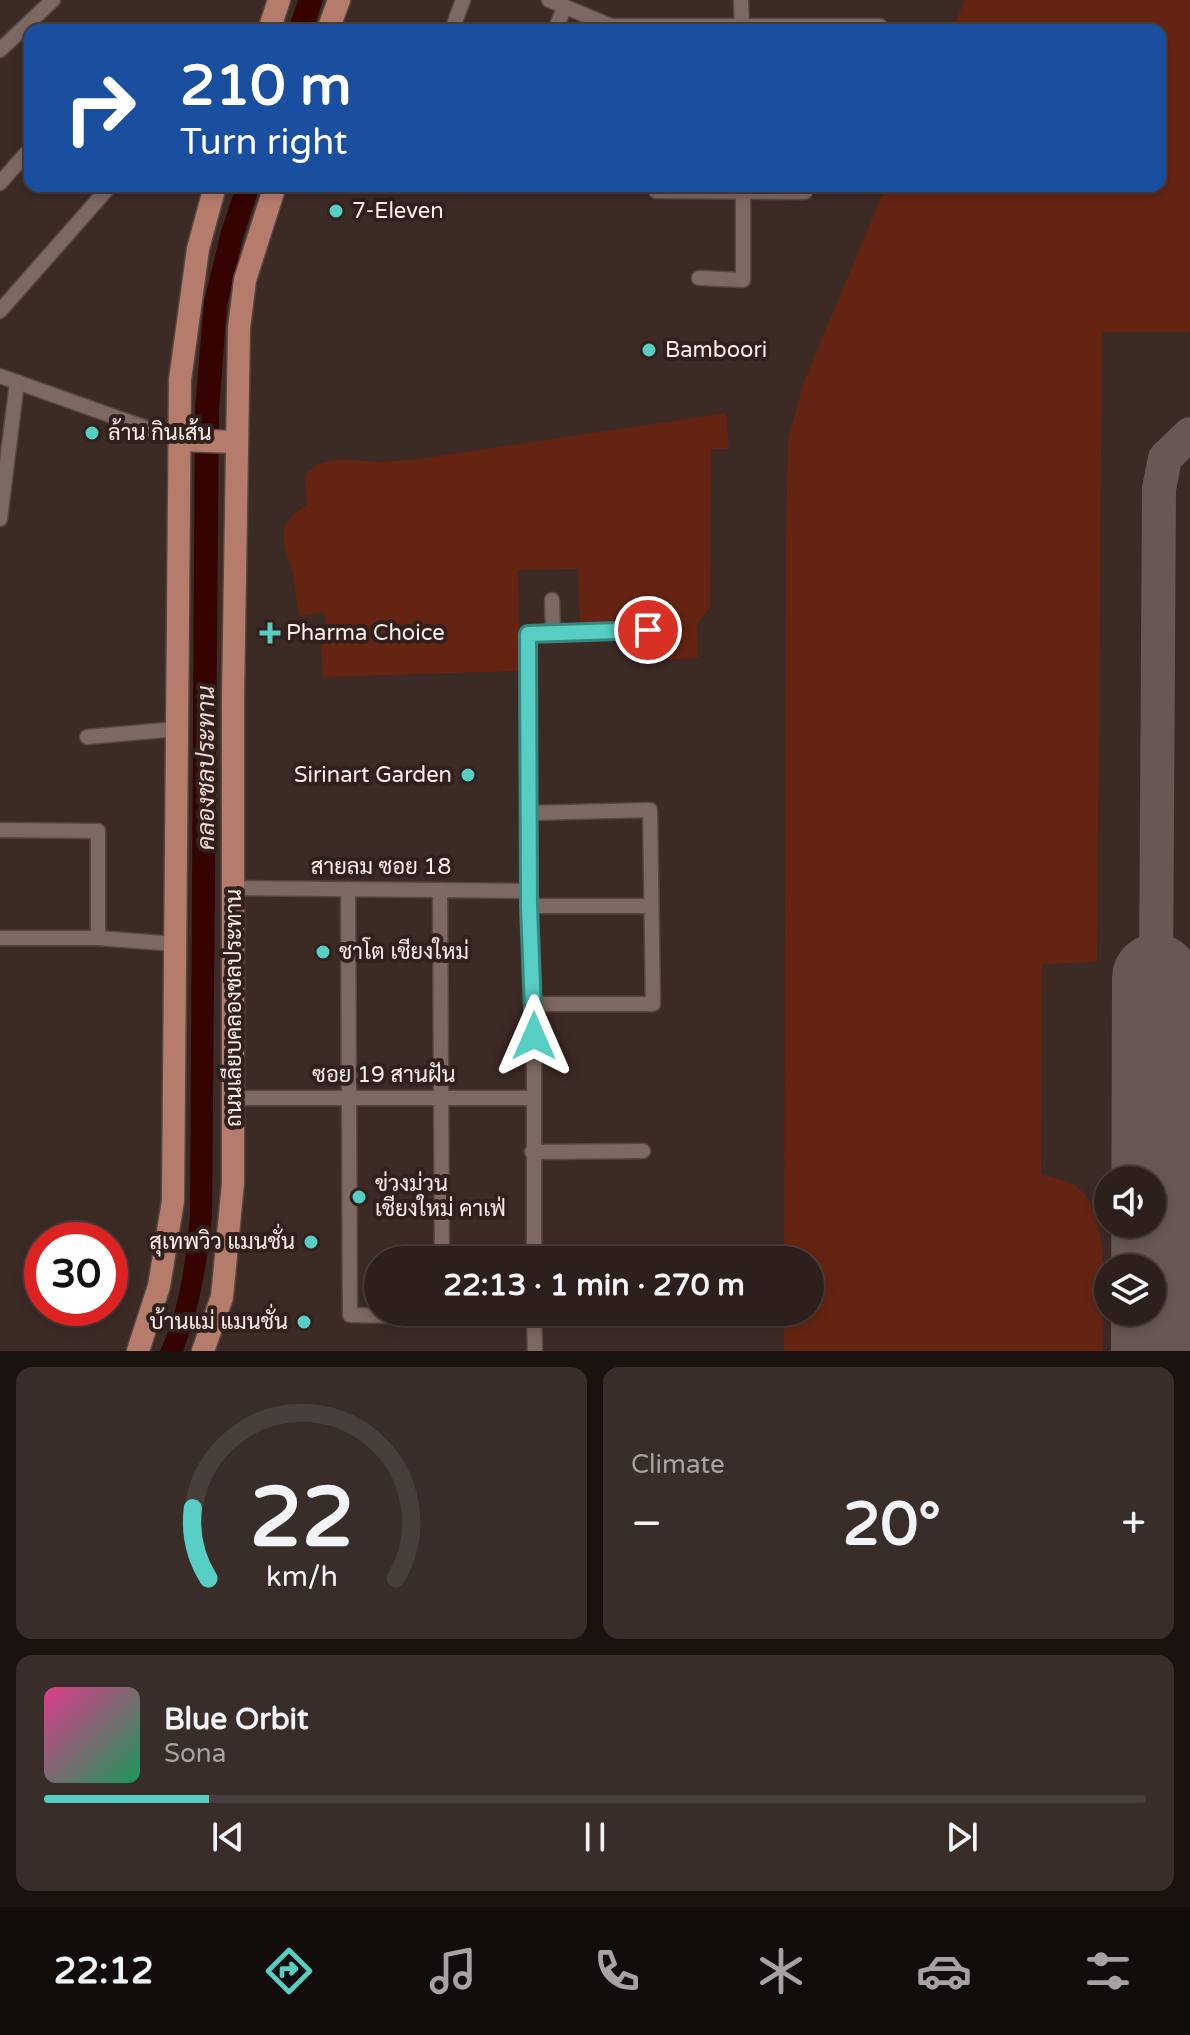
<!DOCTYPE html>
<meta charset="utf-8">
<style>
body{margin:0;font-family:"Varela Round",Sarabun,sans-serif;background:#392d29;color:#f1f3f6;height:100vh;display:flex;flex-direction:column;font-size:30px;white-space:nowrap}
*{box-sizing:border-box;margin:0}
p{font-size:26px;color:#a7a3a3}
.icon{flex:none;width:44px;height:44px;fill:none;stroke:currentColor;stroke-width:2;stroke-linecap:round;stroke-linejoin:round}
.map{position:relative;height:1351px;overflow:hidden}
.drawer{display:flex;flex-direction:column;gap:16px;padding:16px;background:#19120f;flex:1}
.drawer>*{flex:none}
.top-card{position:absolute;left:24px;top:24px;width:1142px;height:168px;border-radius:16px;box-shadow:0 4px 12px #0003,0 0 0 2px #483e3b;background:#1a4fa0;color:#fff;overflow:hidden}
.controls{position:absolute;left:1094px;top:1166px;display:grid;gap:16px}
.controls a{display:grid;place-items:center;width:72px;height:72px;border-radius:50%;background:#2d201c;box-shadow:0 4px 12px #0003,0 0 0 2px #483e3b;font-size:40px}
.speed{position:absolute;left:24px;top:1222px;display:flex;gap:16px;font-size:40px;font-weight:700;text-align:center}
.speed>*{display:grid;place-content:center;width:104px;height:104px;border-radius:50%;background:#2d201c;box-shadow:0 4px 12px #0003,0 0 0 2px #483e3b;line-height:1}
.speed .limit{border:12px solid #d22;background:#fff;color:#111}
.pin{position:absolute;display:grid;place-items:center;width:68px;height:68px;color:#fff;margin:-34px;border:4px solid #fff;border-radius:50%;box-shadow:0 2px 8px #0007}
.me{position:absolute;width:88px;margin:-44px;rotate:0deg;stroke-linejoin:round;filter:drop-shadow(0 0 6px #0008)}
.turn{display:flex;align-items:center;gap:28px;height:168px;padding:0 24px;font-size:36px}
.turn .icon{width:104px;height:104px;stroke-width:2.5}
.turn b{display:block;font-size:56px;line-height:68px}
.big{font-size:60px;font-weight:800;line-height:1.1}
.drawer .widget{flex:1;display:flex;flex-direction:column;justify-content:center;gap:12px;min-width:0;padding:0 28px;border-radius:16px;background:#392d29}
.drawer .dial{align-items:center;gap:0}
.dial svg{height:208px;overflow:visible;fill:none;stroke:#483e3b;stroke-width:7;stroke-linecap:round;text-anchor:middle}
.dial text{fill:#f1f3f6;stroke:none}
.song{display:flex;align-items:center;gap:24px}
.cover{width:96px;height:96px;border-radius:12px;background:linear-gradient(135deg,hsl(330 70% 55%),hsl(150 70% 35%))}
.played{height:8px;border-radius:4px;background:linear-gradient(90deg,#56cec3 15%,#483e3b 15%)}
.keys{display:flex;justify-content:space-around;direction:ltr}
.heat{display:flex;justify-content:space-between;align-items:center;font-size:44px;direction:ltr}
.drawer .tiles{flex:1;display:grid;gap:16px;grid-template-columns:1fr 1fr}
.widget:last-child{grid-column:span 2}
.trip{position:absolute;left:364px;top:1246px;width:460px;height:80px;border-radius:40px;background:#2d201c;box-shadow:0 4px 12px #0003,0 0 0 2px #483e3b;font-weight:800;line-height:80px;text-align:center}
.menu{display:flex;height:128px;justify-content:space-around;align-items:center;background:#120d0b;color:#a7a3a3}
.menu .icon{width:56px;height:56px}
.menu .on{color:#56cec3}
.menu b{font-size:36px;color:#f1f3f6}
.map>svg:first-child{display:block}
.green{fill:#652411}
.water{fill:#350300}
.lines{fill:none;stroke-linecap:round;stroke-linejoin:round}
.taxiway{stroke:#685853;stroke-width:34}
.runway{stroke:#685853;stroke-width:88}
.minor-casing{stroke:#564743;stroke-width:17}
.primary-casing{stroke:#564743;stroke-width:25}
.minor{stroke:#7d6862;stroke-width:14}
.primary{stroke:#b67c6b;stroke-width:22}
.route-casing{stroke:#38867f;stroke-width:20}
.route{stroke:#56cec3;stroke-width:14}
.poi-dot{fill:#56cec3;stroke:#31201b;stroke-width:3}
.labels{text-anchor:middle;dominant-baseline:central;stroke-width:8;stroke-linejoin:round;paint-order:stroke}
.poi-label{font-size:22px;fill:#faeeeb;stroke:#31201b;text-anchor:start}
.street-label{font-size:22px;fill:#faeeeb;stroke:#31201b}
.water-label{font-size:24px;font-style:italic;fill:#f1dbd4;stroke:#31201b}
</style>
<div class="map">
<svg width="1190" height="1351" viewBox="0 0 1190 1351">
<rect width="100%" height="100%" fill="#3c2a25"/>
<g class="green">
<path d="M965,0H1190V332H1102L1097,962L1042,964L1041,1174C1051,1178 1068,1180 1077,1187C1113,1214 1103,1310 1103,1351H784V1312H810V1260H784L786,536L788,440L803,384L886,186H1160V30H952Z"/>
<path d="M726,413L729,449H711L710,607L697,624L698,658L658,660L657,626L580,628L578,569L518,570L519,671L323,677L321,644L330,641L324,612L299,616L293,574L284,544V528L293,515L307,505L305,475C324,453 353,461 379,462C390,462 401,460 412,460Z"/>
</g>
<g class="water">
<polygon points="298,0 323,0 313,30 288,30"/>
<path d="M236,186H260L243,238L227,306L219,410L212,1216C207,1264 200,1307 183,1351H160C180,1309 186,1260 190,1215L195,409L204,302L221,231Z"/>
</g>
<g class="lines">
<g class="taxiway">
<polyline points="1156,978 1159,489 1165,458 1190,434"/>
<polyline points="1156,1012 1190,1012"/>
<polyline points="1155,1194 1168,1240 1190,1277"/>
<polyline points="1178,1351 1190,1338"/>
</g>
<polyline class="runway" points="1155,1351 1156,978"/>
<defs>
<g id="minor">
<polyline points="549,0 611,26 880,26"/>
<polyline points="741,0 742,30"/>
<polyline points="452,30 463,0"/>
<polyline points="555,30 565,6"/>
<polyline points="0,50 53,0"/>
<polyline points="0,183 30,149"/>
<polyline points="656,191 805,192"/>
<polyline points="699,278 743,280 743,186"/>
<polyline points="0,311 110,186"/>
<polyline points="0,376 180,440"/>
<polyline points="0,519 17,382"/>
<polyline points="552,600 553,633"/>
<polyline points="87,737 176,729"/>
<polyline points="528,813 650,810 653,1004 534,1004"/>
<polyline points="0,830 98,831 98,938"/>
<polyline points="234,888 529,891"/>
<polyline points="348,889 350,1315 534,1319"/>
<polyline points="440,890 442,1260"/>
<polyline points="529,906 650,906"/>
<polyline points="0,938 98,938 175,944"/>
<polyline points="234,1098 533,1098"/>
<polyline points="532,1152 643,1151"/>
<polyline points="534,1260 534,1004 529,906 528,634 648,630"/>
<polyline points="534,1312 535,1351"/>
</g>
<g id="primary">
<polyline points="269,30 279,0"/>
<polyline points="328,30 339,0"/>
<polyline points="180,440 236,442"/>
<polyline points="138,1351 159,1286 173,1201 180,380 198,249 215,186"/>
<polyline points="203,1351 222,1297 233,1183 233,696 239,328 245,280 275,186"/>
</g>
</defs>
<use href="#minor" class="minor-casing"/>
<use href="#primary" class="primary-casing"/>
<use href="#minor" class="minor"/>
<use href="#primary" class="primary"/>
</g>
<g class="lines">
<defs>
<polyline id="route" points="534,1036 529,906 528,634 648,630"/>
</defs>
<use href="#route" class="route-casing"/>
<use href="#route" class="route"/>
</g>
<g class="poi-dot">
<circle cx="336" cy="211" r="8"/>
<circle cx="649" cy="350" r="8"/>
<circle cx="92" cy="433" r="8"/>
<path d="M266 621h8v8h8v8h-8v8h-8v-8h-8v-8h8z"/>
<circle cx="468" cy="775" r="8"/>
<circle cx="323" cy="952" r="8"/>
<circle cx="359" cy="1197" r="8"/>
<circle cx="311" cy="1242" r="8"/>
<circle cx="304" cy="1322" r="8"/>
</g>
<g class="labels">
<g class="poi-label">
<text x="352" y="211">7-Eleven</text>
<text x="665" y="350">Bamboori</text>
<text x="108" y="433">ล้าน กินเส้น</text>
<text x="286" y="633">Pharma Choice</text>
<text x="452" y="775" text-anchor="end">Sirinart Garden</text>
<text x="339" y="952">ชาโต เชียงใหม่</text>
<text x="375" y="1184">ข่วงม่วน<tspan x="375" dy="25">เชียงใหม่ คาเฟ่</tspan></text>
<text x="295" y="1242" text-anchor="end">สุเทพวิว แมนชั่น</text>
<text x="288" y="1322" text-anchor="end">บ้านแม่ แมนชั่น</text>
</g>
<g class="street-label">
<text x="381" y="867">สายลม ซอย 18</text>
<text transform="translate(234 1008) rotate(-90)">ถนนเลียบคลองชลประทาน</text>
<text x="384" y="1075">ซอย 19 สานฝัน</text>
</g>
<g class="water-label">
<text transform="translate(206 768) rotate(-90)">คลองชลประทาน</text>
</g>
</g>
</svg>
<div class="controls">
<a><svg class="icon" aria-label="sound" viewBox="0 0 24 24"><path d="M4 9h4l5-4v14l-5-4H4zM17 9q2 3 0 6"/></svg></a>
<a><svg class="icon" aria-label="layers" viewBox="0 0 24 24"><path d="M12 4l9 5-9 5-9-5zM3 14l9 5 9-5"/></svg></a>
</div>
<div class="speed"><div class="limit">30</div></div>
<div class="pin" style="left:648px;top:630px;background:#d93025"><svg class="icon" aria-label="arrive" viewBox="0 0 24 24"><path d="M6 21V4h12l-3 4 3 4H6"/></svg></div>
<svg class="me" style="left:534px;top:1036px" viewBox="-20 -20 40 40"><path d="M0-17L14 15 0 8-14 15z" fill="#56cec3" stroke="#fff" stroke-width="4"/></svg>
<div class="trip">22:13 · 1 min · 270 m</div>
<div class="top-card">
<div class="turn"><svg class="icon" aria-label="right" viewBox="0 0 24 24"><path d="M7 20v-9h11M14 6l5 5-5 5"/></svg><div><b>210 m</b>Turn right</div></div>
</div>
</div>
<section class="drawer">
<div class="tiles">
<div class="widget dial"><svg viewBox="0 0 100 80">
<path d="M14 69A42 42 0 1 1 86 69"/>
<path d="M14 69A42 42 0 0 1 8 42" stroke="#56cec3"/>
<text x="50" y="56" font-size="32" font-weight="700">22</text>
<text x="50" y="72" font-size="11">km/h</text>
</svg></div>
<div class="widget"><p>Climate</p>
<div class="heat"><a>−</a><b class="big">20°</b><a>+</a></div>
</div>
<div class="widget">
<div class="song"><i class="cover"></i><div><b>Blue Orbit</b><p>Sona</p></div></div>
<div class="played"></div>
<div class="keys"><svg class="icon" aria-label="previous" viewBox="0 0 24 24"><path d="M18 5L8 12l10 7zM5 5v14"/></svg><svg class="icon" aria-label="pause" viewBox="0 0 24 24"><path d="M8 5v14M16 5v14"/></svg><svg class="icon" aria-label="next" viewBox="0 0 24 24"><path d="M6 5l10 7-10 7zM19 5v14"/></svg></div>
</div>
</div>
</section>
<nav class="menu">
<b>22:12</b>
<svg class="icon on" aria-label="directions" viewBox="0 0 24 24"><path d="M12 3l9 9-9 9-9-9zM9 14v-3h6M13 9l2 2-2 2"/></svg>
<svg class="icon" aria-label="music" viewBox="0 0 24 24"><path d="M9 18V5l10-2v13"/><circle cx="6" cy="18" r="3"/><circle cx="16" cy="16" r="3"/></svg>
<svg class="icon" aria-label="phone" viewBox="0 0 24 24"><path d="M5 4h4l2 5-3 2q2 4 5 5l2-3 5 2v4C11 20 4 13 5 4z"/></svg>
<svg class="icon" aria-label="climate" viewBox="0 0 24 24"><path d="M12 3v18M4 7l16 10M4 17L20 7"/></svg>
<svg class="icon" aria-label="car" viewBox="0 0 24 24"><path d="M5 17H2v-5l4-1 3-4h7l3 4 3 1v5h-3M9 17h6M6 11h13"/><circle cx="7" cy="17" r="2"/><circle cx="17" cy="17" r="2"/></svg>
<svg class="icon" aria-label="filters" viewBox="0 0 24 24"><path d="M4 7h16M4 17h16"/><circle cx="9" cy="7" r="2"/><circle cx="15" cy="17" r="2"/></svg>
</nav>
